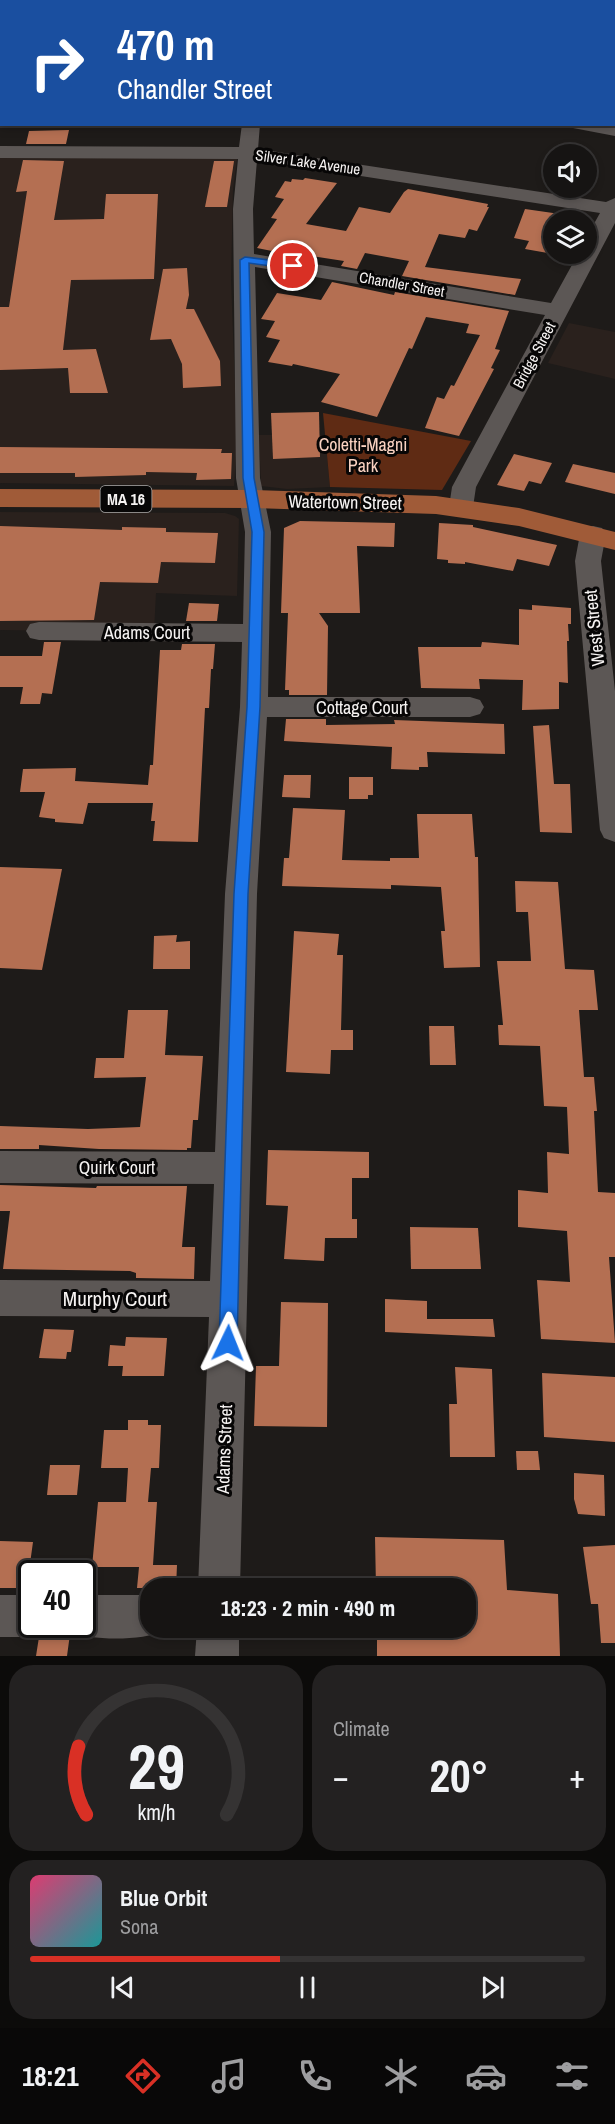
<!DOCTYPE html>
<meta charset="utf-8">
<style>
body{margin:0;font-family:"Archivo Narrow",sans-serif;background:#232121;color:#f1f3f6;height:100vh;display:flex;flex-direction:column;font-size:22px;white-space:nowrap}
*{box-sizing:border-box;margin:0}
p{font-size:20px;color:#9e9ea0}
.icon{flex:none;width:33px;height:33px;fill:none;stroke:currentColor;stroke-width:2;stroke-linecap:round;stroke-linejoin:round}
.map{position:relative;height:1656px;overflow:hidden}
.panel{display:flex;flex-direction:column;gap:9px;padding:9px;background:#0c0b0a;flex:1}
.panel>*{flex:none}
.hud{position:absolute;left:0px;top:0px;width:615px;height:126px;box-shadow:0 3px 9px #0003,0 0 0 2px #353333;background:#1a4fa0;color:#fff;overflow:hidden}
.buttons{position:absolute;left:543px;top:144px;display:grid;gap:12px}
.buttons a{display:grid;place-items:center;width:54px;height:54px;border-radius:50%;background:#161413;box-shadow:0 3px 9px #0003,0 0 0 2px #353333;font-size:30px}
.speed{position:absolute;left:18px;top:1560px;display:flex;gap:12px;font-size:30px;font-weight:700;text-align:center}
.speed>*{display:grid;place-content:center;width:78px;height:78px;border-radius:50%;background:#161413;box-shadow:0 3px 9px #0003,0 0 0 2px #353333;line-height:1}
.speed .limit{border:3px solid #111;border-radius:9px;background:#fff;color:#111}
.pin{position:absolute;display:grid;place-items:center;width:51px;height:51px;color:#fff;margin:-26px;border:3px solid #fff;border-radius:50%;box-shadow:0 2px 6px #0007}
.me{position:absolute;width:66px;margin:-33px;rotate:2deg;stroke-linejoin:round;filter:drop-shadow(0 0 4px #0008)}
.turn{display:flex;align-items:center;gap:21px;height:126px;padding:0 18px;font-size:27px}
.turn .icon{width:78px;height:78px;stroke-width:2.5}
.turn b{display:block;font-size:42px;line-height:51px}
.big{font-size:45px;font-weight:700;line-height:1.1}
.panel .tile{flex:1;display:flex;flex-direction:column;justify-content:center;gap:9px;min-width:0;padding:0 21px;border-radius:24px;background:#232121}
.panel .dial{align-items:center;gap:0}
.dial svg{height:156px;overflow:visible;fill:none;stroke:#353333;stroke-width:7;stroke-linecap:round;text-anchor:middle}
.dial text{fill:#f1f3f6;stroke:none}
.song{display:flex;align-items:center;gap:18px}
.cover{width:72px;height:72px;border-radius:9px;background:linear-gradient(135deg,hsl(340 70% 55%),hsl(180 70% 35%))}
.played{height:6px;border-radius:3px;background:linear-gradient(90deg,#d93025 45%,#353333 45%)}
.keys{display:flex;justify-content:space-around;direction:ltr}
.heat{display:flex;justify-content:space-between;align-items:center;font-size:33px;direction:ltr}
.panel .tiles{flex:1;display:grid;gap:9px;grid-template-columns:1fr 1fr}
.tile:last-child{grid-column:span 2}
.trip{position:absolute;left:140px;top:1578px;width:336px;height:60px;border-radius:24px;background:#161413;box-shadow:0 3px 9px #0003,0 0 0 2px #353333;font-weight:700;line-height:60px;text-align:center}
.dock{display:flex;height:96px;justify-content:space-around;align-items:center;background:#090808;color:#9e9ea0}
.dock .icon{width:42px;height:42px}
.dock .selected{color:#d93025}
.dock b{font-size:27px;color:#f1f3f6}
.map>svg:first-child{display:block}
.built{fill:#2a211d}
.green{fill:#5f2b14}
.building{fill:#b46f52}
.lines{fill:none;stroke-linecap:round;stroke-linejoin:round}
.minor{fill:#5c5755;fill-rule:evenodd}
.major{fill:#a05b38;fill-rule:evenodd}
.route{fill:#1a73e8;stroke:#114b97;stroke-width:1.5}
.labels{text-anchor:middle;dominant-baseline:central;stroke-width:6;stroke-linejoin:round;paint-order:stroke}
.far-street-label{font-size:15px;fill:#f6f3f2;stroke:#070606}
.shield{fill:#070606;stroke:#aeacab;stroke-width:1.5}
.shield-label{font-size:16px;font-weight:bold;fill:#f6f3f2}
.park-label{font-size:18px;fill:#fad2c1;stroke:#070606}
.street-label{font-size:18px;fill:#f6f3f2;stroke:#070606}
.near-street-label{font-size:21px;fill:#f6f3f2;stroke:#070606}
</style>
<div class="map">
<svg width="615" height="1656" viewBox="0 0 615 1656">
<rect width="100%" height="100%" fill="#1e1b19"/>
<g class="built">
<polygon points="238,152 233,190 231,279 237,441 234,486 0,483 0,153"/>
<polygon points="569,323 615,332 615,379 548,363"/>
<polygon points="259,435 325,435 330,487 287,489 261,486"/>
<polygon points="0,512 225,513 235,516 239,519 237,596 156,593 154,632 0,630"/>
</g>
<polygon class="green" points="323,413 471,441 442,490 330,487"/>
<g class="building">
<polygon points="69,130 66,144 26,144 29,131"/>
<polygon points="23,160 64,161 54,220 104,219 106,194 158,194 154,279 71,280 63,350 96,349 108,393 70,393 68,368 0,370 0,307 9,307 27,191 16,192"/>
<polygon points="214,161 234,161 227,207 205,207"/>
<polygon points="305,178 337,183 306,224 346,231 359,207 390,213 404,192 408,189 488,204 487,207 489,207 477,231 469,229 465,238 439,234 425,267 521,279 515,295 402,276 409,261 365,253 357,269 341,266 344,261 305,255 302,260 279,256 282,253 257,248 277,219 271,218 284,199 275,197 285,181 291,182 292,179 303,180"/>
<polygon points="525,209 567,215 582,218 580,220 554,220 554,254 559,255 525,249 529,241 514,238"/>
<polygon points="187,268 189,295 186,309 194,309 220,361 221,386 183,388 182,364 171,339 150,340 163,269"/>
<polygon points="332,282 394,295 395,292 509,311 495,349 500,350 491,368 494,369 459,436 425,428 437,397 444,399 451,385 454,386 480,335 466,333 469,324 426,317 412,349 409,348 377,417 321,402 340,374 293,364 292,366 268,362 280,340 266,337 275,321 261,319 277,293 321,300"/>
<polygon points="319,412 320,457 273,459 271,413"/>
<polygon points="0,447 222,449 221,453 232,453 231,479 196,480 197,473 146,472 146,475 75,477 75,473 0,473"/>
<polygon points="514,454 552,463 541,484 529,481 524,491 497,485"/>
<polygon points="573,464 615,473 615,494 565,482"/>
<polygon points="300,521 395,523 394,547 357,546 360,613 319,613 328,626 327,695 289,695 289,690 285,690 288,613 281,613 284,528"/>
<polygon points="439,523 473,525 473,527 557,545 549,566 517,559 513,571 465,562 465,564 448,563 448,560 437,559"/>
<polygon points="0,526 122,530 122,527 166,528 166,532 218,533 215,563 161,562 158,583 100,582 94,620 0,621"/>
<polygon points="189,603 219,604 217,621 186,621"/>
<polygon points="532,605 571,608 571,624 568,624 569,641 567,641 568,683 559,682 559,709 522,710 523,680 479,679 480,689 421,688 418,647 481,647 482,642 519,645 519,609 532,610"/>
<polygon points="44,642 61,642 52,694 42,693 40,704 20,704 23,687 0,687 0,656 42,656"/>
<polygon points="182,644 215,644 213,669 211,669 209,708 205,708 198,842 153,841 155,821 151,821 153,803 88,803 83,824 55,822 55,819 39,817 45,792 20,792 23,769 76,768 75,781 148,785 150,765 153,765 160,650 181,650"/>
<polygon points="286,719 326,719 326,725 395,724 394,720 504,724 505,754 427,752 428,767 419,767 419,770 391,769 392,747 284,741"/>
<polygon points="549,725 554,784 570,784 572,833 540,832 533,726"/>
<polygon points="284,775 311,775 310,798 282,797"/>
<polygon points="349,777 373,777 373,795 368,795 368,799 349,799"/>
<polygon points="293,808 345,810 342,860 390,861 390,858 419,858 417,814 472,814 475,857 478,857 480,967 444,968 441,931 445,931 441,887 391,885 391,889 282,886 284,858 289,858"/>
<polygon points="0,867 62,869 42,970 0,968"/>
<polygon points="515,881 558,882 565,969 594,970 598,1010 579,1010 584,1077 594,1077 597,1111 594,1111 598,1192 615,1193 615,1257 609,1257 615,1343 541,1339 537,1280 570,1282 567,1231 518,1227 518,1190 548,1193 547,1152 569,1154 567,1107 544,1106 540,1046 499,1045 498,1025 503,1025 497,961 531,961 528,912 516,912"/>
<polygon points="294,931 339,934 337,955 343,955 341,1030 353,1030 353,1050 331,1050 330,1074 286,1072"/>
<polygon points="177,935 176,942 190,941 190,969 153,969 154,936"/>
<polygon points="128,1010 168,1010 165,1055 203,1056 198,1120 193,1120 191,1148 187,1148 187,1150 99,1149 39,1145 39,1149 0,1149 0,1126 88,1129 140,1127 146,1077 94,1078 96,1058 124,1058"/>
<polygon points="429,1026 454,1026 456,1065 430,1065"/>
<polygon points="268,1150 369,1152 369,1178 352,1178 352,1219 357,1219 357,1238 325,1238 324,1261 284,1259 288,1206 266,1205"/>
<polygon points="0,1185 96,1188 97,1186 187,1186 182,1247 195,1247 194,1279 136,1278 136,1273 130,1271 3,1269 10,1211 0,1211"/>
<polygon points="410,1227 478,1228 481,1269 411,1269"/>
<polygon points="385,1299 427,1301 427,1319 493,1319 495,1337 385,1332"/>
<polygon points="281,1302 328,1303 327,1427 254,1426 256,1366 279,1366"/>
<polygon points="44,1329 74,1330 71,1352 67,1352 66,1359 39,1358"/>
<polygon points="126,1337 167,1338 164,1376 122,1376 123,1366 108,1366 110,1345 125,1346"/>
<polygon points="455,1367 492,1369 495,1457 450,1457 449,1404 457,1404"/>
<polygon points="542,1373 615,1377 615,1442 544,1437"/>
<polygon points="128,1420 148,1420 148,1425 161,1425 159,1468 151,1468 148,1502 157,1502 153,1565 177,1565 176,1588 137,1588 139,1567 92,1567 98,1502 126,1502 128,1468 101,1468 104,1430 128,1430"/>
<polygon points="516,1451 538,1451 540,1470 517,1470"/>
<polygon points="50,1465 80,1465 77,1495 47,1495"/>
<polygon points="574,1473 604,1475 605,1516 578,1514 574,1499"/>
<polygon points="375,1537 504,1540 507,1590 558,1594 560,1656 377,1656 377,1628 465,1628 465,1588 376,1588"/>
<polygon points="0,1541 33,1542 29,1571 18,1570 16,1588 0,1588"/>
<polygon points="615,1545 615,1643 601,1643 598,1604 591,1604 583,1547"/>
<polygon points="51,1627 63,1628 70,1634 67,1656 36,1656 39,1637 48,1633"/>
</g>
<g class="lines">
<g class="minor">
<polygon points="110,0 126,0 109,2"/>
<rect x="246" y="0" width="16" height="2"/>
<polygon points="393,0 409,0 392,2"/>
<rect x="530" y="0" width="16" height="2"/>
<rect x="0" y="75" width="2" height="10"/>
<path d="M242,124H260L258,149L606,202L615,198V223L476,487L473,507L470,513L461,515L452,513L449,507L452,487L545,315L255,267L260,478L271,532L268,697H470L480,700L484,707L480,714L470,717H267L257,894L240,1588H198L209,1317L0,1316V1280L210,1281L214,1184L0,1183V1151L215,1152L225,894L240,707L242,642L39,640L30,638L26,631L30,624L39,622L243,624L245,532L236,478L233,209L238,159L0,158V146L239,147ZM257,160L600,213L586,238V254H578L551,303L254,254L253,209Z"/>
<polygon points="571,124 615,124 615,136 573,128"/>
<polygon points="593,526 602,528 606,534 601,561 615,691 615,842 604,838 600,830 575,561 580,534 584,528"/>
<polygon points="0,1595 32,1595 32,1624 50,1624 47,1631 32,1637 0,1637"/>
<path d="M82,1595H150V1628H167L165,1631C140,1641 92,1641 67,1631L64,1624H82Z"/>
<polygon points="197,1628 239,1628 239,1656 195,1656"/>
</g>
<polygon class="major" points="0,489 252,490 436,496 519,508 615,532 615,550 519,526 436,514 252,508 0,507"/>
</g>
<polygon class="route" points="245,257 293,263 297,266 293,269 249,263 254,478 264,532 260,707 248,894 237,1343 234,1349 228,1351 222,1349 219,1343 234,894 247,707 252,532 243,478 240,260"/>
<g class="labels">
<g class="far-street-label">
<text transform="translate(308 162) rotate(8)">Silver Lake Avenue</text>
<text transform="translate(402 284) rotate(10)">Chandler Street</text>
<text transform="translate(534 355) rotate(-62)">Bridge Street</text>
</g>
<rect class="shield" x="100.5" y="486" width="51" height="26" rx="4.5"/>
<g class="shield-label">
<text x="126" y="499">MA 16</text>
</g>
<g class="park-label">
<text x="363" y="444">Coletti-Magni<tspan x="363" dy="21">Park</tspan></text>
</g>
<g class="street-label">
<text transform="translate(345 502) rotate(1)">Watertown Street</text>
<text transform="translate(594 628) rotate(-96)">West Street</text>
<text x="147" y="632">Adams Court</text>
<text x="362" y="707">Cottage Court</text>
<text x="117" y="1167">Quirk Court</text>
<text transform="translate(224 1449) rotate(-88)">Adams Street</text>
</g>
<g class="near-street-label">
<text x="115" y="1298">Murphy Court</text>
</g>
</g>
</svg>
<div class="buttons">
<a><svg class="icon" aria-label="sound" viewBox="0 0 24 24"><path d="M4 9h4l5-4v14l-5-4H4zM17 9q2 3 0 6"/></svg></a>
<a><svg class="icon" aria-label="layers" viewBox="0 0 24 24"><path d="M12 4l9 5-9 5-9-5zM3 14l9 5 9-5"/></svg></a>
</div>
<div class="speed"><div class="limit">40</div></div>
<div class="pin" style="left:293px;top:266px;background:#d93025"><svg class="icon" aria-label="arrive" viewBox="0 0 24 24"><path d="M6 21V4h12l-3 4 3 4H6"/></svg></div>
<svg class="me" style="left:228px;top:1343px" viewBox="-20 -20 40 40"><path d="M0-17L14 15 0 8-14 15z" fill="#1a73e8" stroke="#fff" stroke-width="4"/></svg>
<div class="trip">18:23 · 2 min · 490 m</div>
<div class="hud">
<div class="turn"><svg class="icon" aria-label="right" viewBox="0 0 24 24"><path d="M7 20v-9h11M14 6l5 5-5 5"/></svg><div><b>470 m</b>Chandler Street</div></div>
</div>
</div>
<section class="panel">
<div class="tiles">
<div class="tile dial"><svg viewBox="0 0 100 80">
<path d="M14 69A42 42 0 1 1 86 69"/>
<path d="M14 69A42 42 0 0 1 10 34" stroke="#d93025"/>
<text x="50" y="56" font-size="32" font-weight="700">29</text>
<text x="50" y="72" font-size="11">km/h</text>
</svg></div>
<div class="tile"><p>Climate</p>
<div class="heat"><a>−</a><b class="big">20°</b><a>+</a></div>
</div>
<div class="tile">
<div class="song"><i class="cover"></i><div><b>Blue Orbit</b><p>Sona</p></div></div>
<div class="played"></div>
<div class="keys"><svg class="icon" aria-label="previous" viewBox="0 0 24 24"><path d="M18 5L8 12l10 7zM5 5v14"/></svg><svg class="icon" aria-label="pause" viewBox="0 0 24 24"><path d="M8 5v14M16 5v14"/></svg><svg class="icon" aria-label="next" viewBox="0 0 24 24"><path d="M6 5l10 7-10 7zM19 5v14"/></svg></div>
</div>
</div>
</section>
<nav class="dock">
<b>18:21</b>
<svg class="icon selected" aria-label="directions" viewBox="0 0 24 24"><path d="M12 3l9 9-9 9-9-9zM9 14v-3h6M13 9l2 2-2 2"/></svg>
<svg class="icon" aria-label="music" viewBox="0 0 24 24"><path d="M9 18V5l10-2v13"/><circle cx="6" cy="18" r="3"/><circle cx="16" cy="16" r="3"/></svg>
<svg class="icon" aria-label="phone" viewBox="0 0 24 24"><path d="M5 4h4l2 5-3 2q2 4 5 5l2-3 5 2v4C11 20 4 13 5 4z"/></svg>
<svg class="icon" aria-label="climate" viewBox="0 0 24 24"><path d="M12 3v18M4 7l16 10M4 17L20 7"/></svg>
<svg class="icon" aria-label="car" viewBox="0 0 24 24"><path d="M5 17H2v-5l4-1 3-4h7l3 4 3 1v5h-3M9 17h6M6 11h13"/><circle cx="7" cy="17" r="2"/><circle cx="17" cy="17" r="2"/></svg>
<svg class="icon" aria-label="filters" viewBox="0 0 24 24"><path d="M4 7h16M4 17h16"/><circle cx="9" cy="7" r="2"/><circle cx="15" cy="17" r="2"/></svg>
</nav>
